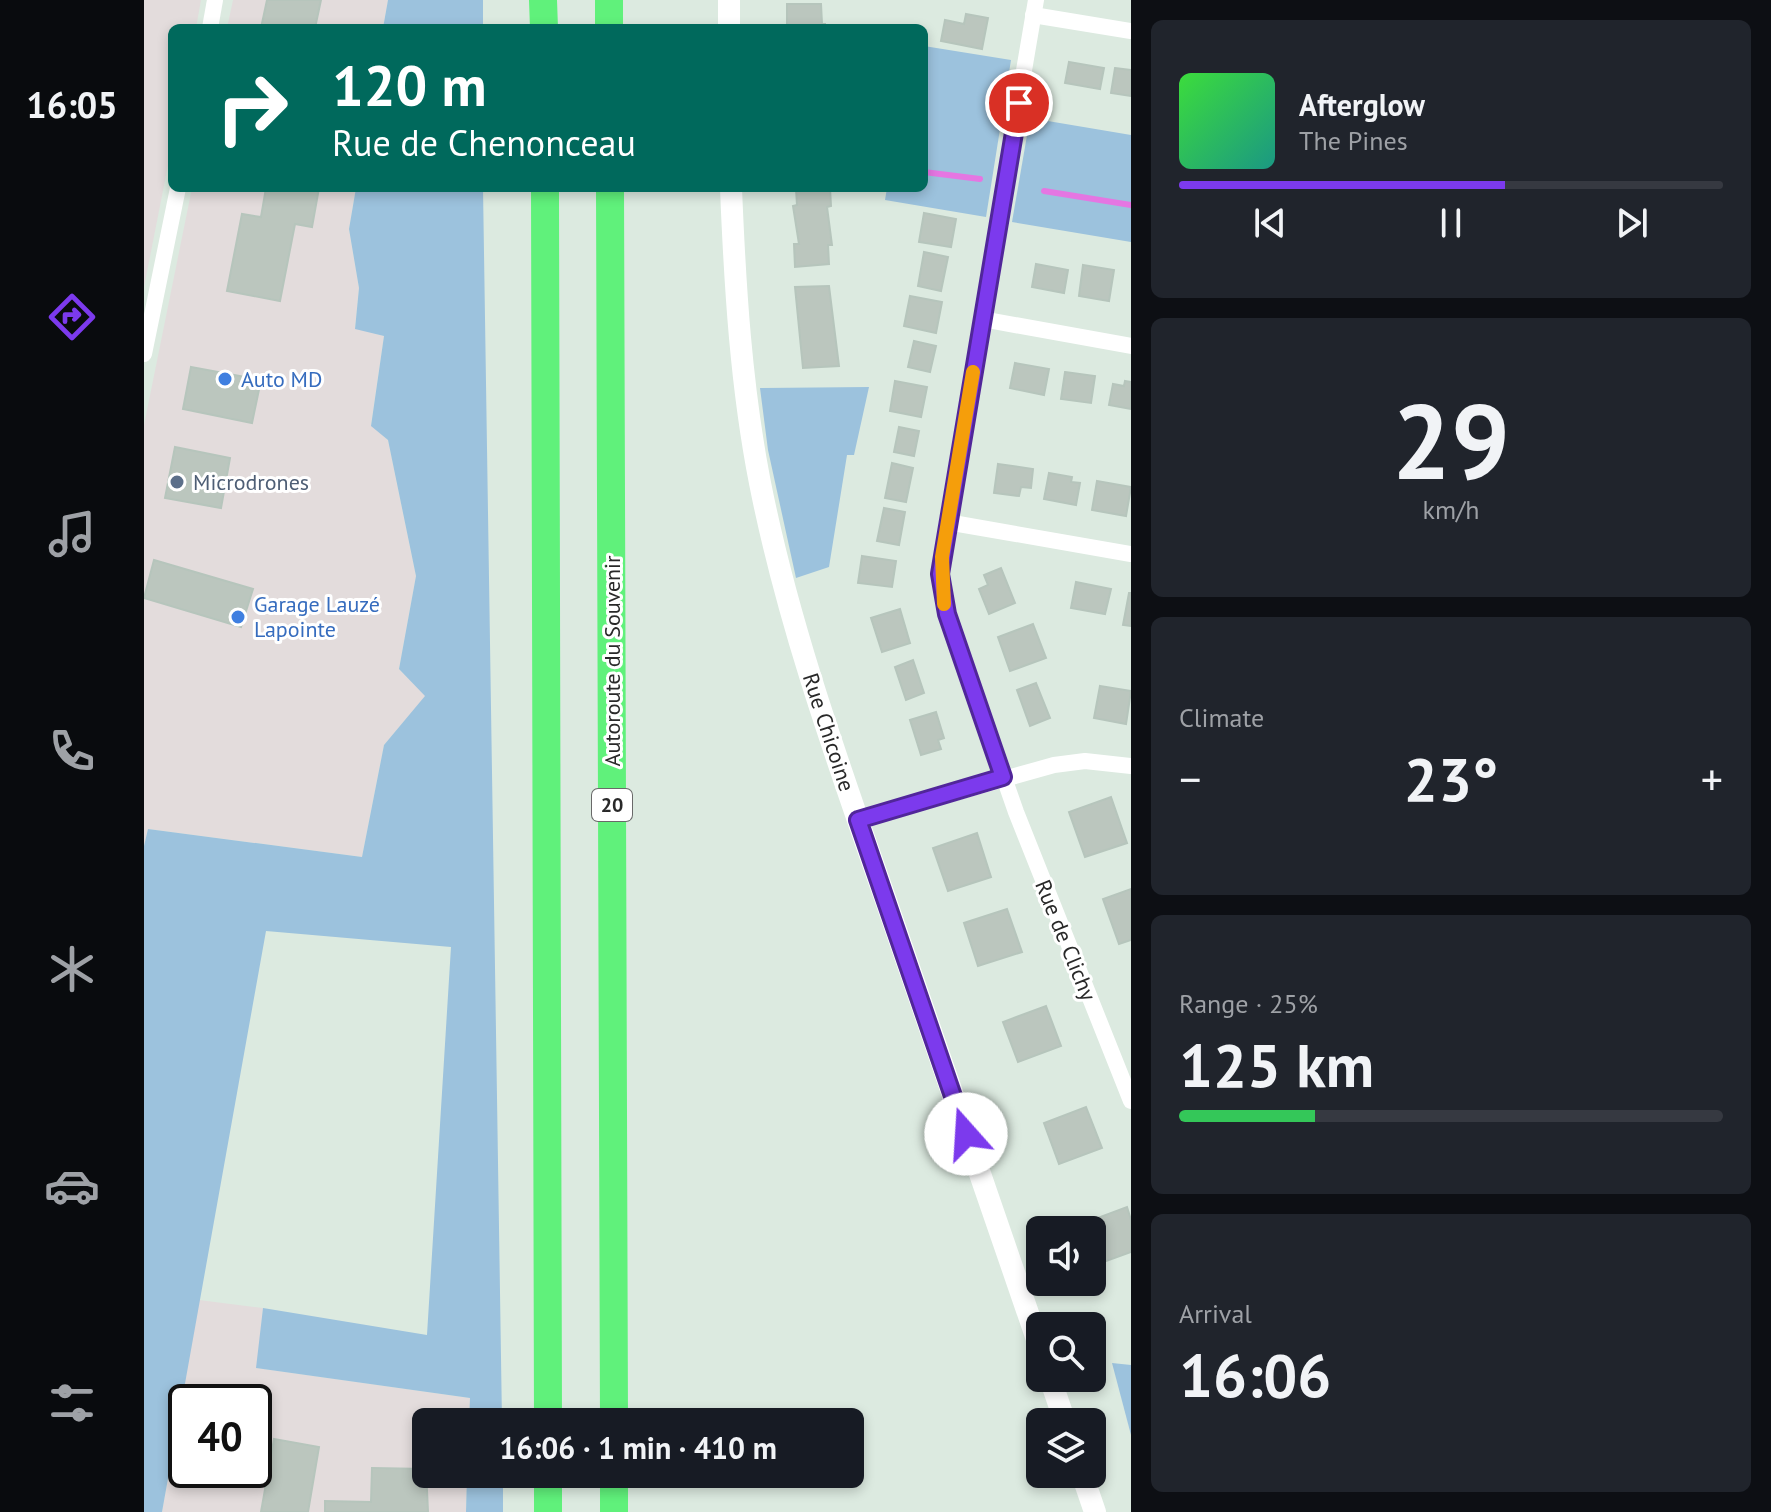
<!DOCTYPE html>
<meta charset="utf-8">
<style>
body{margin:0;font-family:"PT Sans",sans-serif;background:#20242c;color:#f1f3f6;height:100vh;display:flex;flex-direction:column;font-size:30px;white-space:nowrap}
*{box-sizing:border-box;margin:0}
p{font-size:26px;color:#9ea1a6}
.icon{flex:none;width:44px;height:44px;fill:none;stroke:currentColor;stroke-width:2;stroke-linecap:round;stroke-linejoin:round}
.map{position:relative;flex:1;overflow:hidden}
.sheet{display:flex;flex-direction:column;gap:20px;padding:20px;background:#0d0f14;width:640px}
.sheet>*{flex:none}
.top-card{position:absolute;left:24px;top:24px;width:760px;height:168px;border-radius:12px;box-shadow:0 4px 12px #0003;background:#00695c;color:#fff;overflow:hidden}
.tools{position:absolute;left:882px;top:1216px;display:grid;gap:16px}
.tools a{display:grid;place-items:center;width:80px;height:80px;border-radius:12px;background:#171b24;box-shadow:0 4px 12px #0003;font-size:40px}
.speed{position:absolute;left:24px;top:1384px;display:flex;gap:16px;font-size:40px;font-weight:700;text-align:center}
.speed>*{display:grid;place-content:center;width:104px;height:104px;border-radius:50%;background:#171b24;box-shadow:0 4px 12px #0003;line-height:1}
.speed .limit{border:4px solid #111;border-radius:12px;background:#fff;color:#111}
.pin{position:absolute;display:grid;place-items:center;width:68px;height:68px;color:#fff;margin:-34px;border:4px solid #fff;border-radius:50%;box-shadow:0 2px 8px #0007}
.me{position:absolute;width:88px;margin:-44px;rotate:341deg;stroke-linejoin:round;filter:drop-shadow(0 0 6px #0008)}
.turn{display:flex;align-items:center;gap:28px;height:168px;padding:0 32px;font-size:36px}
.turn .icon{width:104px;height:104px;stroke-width:2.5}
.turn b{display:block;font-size:56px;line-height:68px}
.big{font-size:60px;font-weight:700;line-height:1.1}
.sheet .card{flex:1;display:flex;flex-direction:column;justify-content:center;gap:12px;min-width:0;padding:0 28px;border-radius:12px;background:#20242c}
.sheet .dial{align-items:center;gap:0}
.dial b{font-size:104px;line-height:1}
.song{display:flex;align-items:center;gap:24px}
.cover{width:96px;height:96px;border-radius:12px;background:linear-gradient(135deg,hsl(120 70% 55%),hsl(170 70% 35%))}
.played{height:8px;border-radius:4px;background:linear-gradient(90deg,#7c3aed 60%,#363941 60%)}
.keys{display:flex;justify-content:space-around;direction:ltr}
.heat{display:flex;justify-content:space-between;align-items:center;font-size:44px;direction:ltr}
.charge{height:12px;border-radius:6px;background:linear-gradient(90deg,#34c759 25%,#363941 0)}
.trip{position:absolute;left:268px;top:1408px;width:452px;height:80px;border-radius:12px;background:#171b24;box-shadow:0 4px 12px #0003;font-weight:700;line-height:80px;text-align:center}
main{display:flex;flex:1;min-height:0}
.menu{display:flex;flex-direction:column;width:144px;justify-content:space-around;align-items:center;background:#090b0e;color:#9ea1a6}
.menu .icon{width:56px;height:56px}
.menu .selected{color:#7c3aed}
.menu b{font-size:36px;color:#f1f3f6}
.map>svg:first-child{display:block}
.industrial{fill:#e3dcdc;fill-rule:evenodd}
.green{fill:#9cc2dd}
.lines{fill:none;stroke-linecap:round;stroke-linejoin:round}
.stream{stroke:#e576e2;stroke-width:6}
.building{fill:#bbc6be;stroke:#b6c5bc;stroke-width:2}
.street{stroke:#fff;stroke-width:16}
.secondary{stroke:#fff;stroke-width:22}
.highway{stroke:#60f17b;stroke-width:28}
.route-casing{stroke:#51269a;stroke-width:20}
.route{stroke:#7c3aed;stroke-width:14}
.slow{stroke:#f59e0b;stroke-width:14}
.shop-dot{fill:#3f7fe0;stroke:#fff;stroke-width:3}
.service-dot{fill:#5c6f8a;stroke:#fff;stroke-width:3}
.labels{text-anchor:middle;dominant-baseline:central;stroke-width:6;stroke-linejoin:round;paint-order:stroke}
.shield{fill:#fff;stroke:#696969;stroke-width:2}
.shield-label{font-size:20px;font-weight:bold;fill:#292929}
.shop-label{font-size:22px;fill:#366cbe;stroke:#fff;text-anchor:start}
.service-label{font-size:22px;fill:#4e5e75;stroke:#fff;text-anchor:start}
.street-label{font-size:22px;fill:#292929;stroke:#fff}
</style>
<main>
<nav class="menu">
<b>16:05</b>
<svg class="icon selected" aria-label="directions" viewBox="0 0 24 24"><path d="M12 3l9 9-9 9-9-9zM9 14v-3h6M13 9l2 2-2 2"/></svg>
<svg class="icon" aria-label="music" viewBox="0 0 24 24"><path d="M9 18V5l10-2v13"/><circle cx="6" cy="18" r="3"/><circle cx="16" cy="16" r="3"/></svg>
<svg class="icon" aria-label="phone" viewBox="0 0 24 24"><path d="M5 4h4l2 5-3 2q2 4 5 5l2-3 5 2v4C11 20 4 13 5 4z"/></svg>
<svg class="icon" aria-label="climate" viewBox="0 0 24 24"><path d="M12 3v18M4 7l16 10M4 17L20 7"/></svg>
<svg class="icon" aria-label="car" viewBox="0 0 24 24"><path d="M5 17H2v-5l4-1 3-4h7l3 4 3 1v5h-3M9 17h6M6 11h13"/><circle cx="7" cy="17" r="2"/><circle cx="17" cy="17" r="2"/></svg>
<svg class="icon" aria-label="filters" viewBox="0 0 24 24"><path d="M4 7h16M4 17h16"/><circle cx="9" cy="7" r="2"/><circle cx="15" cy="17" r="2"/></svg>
</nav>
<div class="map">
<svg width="987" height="1512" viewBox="0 0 987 1512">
<rect width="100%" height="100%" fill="#dceae0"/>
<g class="industrial">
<polygon points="0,0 57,0 52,28 28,28 28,145 0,287"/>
<polygon points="89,0 244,0 239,28 83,28"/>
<polygon points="48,188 212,188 205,229 215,288 211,328 240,336 227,425 244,440 272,576 255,669 282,696 240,745 218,857 4,829 0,846 0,425"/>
<path d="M55,1300L119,1308L113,1368L326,1398L325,1422H282V1474H323L322,1512H18ZM42,1402H110V1470H42Z"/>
</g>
<g class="green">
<polygon points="244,0 339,0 339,28 239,28"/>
<polygon points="780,46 867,60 842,217 741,200 743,188 780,188"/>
<polygon points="886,118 987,135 987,242 868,222"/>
<polygon points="212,188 339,188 358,1422 325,1422 326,1398 112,1368 119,1308 283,1335 307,947 122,931 18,1512 0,1512 0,846 4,829 218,857 240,745 281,696 255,669 272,576 244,440 227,426 240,336 211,329 215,288 205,229"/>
<polygon points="725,387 710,455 703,455 685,567 652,578 624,450 616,388"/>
<polygon points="968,1363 987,1365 987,1435"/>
<polygon points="323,1474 359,1474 359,1512 322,1512"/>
</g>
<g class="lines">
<g class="stream">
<polyline points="780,172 836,179"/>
<polyline points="900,191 987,205"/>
</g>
</g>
<g class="building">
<polygon points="123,0 177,0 171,28 117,28"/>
<polygon points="643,4 677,4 678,24 681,24 681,28 647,28 643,25"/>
<polygon points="822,14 844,18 838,49 797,41 801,20 820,24"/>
<polygon points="925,62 960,68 956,89 921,83"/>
<polygon points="971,68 987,70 987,96 967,93"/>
<polygon points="122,188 175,188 168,227 151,224 136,301 83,291 98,214 117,217"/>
<polygon points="648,188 686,188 687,206 683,207 688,245 684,245 685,264 651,267 650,244 655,244 649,206 653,205 652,189"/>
<polygon points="780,213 812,219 807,247 775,242"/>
<polygon points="780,252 804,257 797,291 774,286"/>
<polygon points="892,264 924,270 920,293 888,287"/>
<polygon points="939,265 970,270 965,301 935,296"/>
<polygon points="685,286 695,366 659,368 651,287"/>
<polygon points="766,296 798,302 792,333 760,326"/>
<polygon points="770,341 792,346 786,372 764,367"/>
<polygon points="871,363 905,369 900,395 866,388"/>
<polygon points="47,367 117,380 108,423 39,409"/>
<polygon points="921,372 951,376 947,403 917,399"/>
<polygon points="751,381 783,387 777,417 746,411"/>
<polygon points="981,381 987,382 987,409 965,405 969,384 980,386"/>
<polygon points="755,427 775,431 770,456 750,452"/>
<polygon points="31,447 86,458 77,508 21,498"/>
<polygon points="748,463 769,468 762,502 741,498"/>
<polygon points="854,464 889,469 887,488 877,487 875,496 850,493"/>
<polygon points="905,473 928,477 927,482 936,483 932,505 900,499"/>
<polygon points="953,481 987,487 982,516 948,510"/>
<polygon points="740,508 761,512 755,545 733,541"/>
<polygon points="718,556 752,561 748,587 714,583"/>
<polygon points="10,560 109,589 97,627 0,598"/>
<polygon points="857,568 871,603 845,614 835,589 844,585 840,575"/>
<polygon points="932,582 967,589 961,614 927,608"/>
<polygon points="985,593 987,593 987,626 979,625"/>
<polygon points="756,609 766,643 738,652 727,618"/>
<polygon points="889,624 902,658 866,671 854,637"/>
<polygon points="769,660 780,693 762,700 751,667"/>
<polygon points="892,683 906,718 886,726 873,690"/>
<polygon points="956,686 987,691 982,724 950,718"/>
<polygon points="792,712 800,738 794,740 797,749 777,755 766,720"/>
<polygon points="967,797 983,843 941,857 925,812"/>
<polygon points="833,833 847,877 804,891 789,848"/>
<polygon points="987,889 987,940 975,944 959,899"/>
<polygon points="863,909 878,952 834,966 820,923"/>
<polygon points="902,1006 917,1046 874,1062 859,1022"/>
<polygon points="942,1107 958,1148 915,1164 900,1123"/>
<polygon points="983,1207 987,1220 987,1252 954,1264 948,1246 948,1230 942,1230 940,1223"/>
<polygon points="130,1439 175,1447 164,1512 117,1512"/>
<polygon points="228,1468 282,1469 284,1512 181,1512 181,1501 227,1502"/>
</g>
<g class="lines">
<g class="street">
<polyline points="892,0 803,522 796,574 803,614 872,812 987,1101"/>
<polyline points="889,15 987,31"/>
<polyline points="66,28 71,0"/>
<polyline points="838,319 987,346"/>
<polyline points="0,354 34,188"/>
<polyline points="803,522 987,554"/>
<polyline points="714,820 910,765 941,761 987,766"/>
</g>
<g class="secondary">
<polyline points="585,28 585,0"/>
<path d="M587,188C591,287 597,386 616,483C644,624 693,760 740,895C792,1046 844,1197 896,1348"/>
<polyline points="906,1378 921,1422"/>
<polyline points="938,1474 951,1512"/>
</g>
<g class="highway">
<polyline points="399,0 400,28"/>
<polyline points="465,0 465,28"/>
<polyline points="401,188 404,1422"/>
<polyline points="466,188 470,1422"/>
<polyline points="404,1474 404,1512"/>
<polyline points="470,1474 470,1512"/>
</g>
</g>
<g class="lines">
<defs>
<polyline id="route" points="822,1134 714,820 859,777 803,614 796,574 875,103"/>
</defs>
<use href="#route" class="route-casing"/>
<use href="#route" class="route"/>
<polyline class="slow" points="800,604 798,557 829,372"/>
</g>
<g class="shop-dot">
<circle cx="81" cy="379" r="8"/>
<circle cx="94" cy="617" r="8"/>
</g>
<circle class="service-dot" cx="33" cy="482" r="8"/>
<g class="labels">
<rect class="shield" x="448" y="789" width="40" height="32" rx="6"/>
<g class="shield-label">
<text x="468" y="805">20</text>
</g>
<g class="shop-label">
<text x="97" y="379">Auto MD</text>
<text x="110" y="604">Garage Lauzé<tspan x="110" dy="25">Lapointe</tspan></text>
</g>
<g class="service-label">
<text x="49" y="482">Microdrones</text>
</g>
<g class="street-label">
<text transform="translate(468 661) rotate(-90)">Autoroute du Souvenir</text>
<text transform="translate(685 732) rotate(72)">Rue Chicoine</text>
<text transform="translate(922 940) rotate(68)">Rue de Clichy</text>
</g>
</g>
</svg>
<div class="tools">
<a><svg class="icon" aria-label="sound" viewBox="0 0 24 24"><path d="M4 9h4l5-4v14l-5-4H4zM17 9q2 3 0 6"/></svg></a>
<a><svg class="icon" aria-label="search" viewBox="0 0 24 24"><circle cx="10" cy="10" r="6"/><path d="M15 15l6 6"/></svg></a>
<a><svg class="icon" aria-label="layers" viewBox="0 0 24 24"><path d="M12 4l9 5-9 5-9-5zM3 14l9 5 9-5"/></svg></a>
</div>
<div class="speed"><div class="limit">40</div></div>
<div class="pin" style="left:875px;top:103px;background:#d93025"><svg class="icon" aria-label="arrive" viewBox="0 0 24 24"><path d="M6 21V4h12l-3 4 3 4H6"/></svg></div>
<svg class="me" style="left:822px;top:1134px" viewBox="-20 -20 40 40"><circle r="19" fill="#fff"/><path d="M0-13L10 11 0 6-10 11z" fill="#7c3aed"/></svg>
<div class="trip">16:06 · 1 min · 410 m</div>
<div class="top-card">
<div class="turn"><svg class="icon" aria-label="right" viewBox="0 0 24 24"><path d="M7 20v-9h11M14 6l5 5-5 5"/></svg><div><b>120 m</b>Rue de Chenonceau</div></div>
</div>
</div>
<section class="sheet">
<div class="card">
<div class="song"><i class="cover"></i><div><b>Afterglow</b><p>The Pines</p></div></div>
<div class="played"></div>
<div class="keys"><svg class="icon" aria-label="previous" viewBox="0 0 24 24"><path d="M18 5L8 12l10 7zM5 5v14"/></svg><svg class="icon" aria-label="pause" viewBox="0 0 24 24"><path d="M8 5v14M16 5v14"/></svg><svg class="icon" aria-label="next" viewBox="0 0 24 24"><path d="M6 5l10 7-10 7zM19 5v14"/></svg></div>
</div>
<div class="card dial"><b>29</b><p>km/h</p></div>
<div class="card"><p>Climate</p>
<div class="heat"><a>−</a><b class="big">23°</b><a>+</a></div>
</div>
<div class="card"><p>Range · 25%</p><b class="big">125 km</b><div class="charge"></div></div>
<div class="card"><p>Arrival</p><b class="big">16:06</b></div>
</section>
</main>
